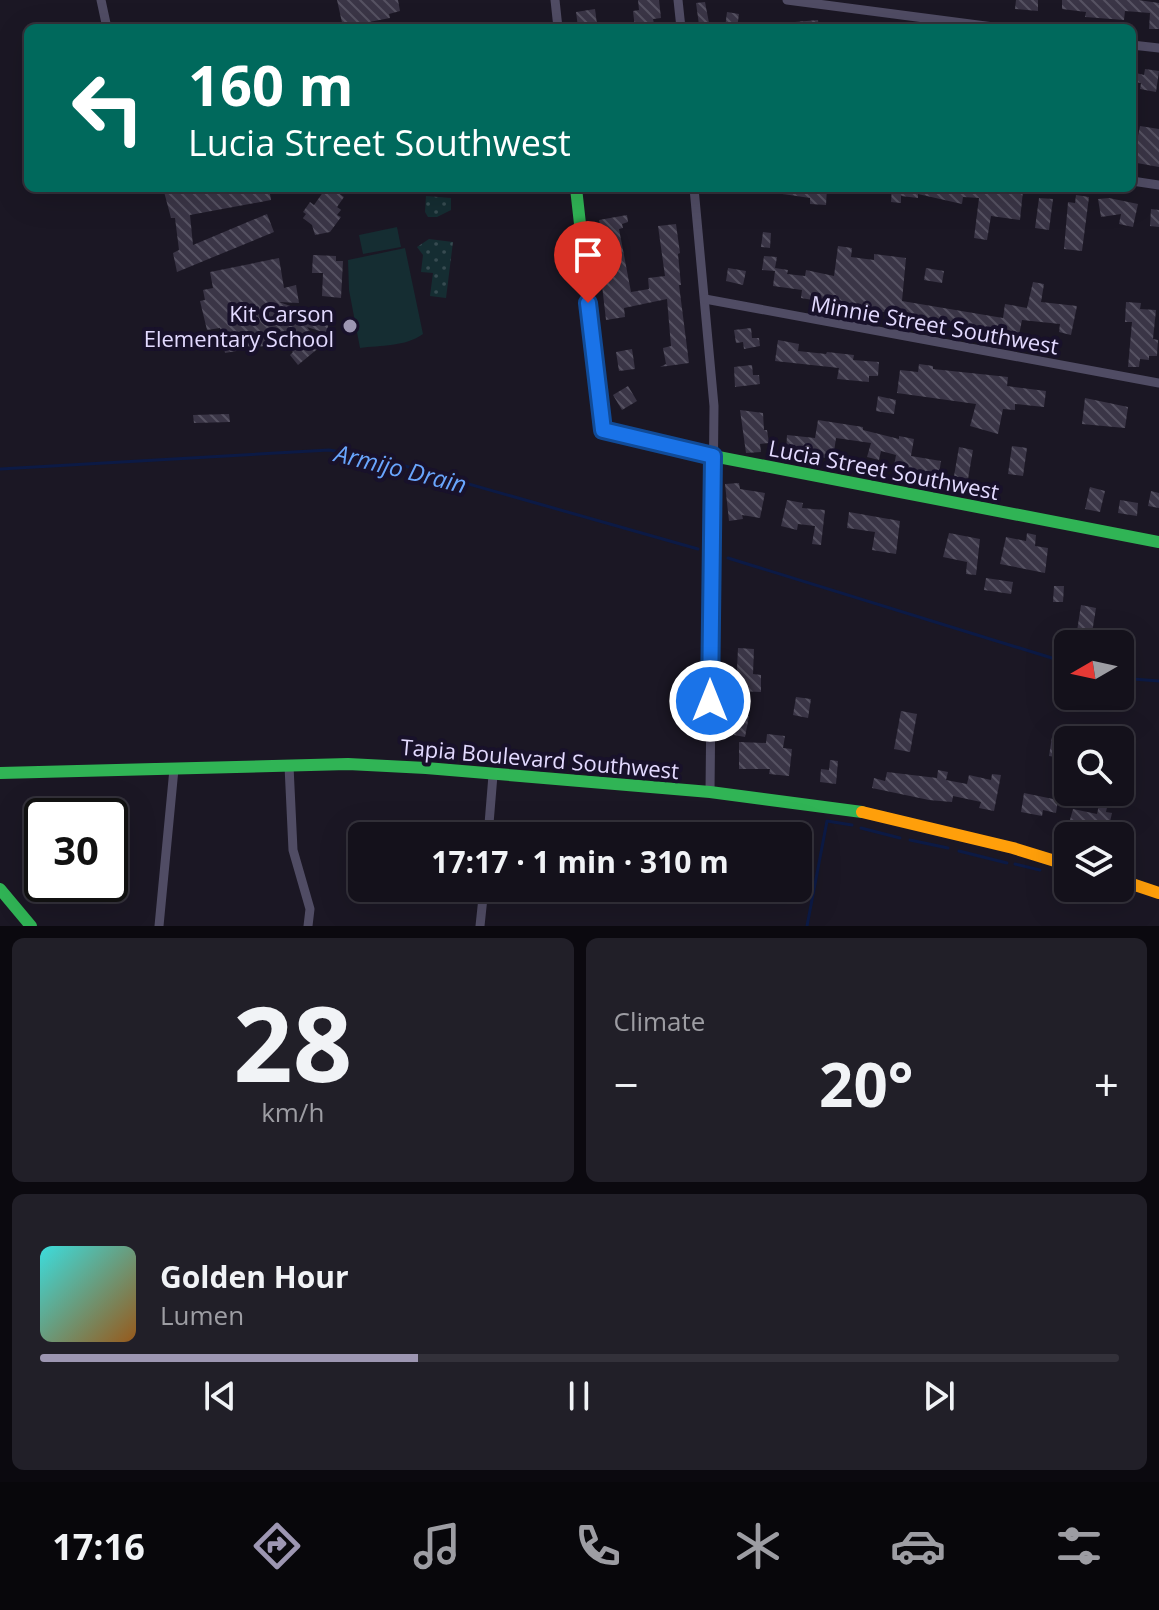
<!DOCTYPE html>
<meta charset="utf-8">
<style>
body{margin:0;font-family:"Open Sans",sans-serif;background:#211f28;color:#f1f3f6;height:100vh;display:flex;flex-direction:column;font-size:30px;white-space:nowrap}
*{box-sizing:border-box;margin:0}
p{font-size:26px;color:#9d9da3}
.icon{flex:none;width:44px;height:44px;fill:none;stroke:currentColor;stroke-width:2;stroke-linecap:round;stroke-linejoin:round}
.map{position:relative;height:926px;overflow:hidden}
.sheet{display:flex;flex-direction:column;gap:12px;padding:12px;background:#0b090f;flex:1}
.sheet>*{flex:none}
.guide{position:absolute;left:24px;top:24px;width:1112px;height:168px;border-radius:12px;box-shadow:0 8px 32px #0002,0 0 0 2px #33313a;background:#00695c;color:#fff;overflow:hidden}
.needle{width:52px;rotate:261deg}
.controls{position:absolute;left:1054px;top:630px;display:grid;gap:16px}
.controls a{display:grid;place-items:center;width:80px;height:80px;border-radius:12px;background:#14111b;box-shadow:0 8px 32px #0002,0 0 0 2px #33313a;font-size:40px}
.speed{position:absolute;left:24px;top:798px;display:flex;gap:16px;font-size:40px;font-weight:700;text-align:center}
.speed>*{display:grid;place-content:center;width:104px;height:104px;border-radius:50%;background:#14111b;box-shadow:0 8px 32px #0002,0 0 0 2px #33313a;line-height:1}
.speed .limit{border:4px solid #111;border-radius:12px;background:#fff;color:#111}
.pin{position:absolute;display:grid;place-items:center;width:68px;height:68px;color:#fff;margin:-82px -34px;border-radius:50% 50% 50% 0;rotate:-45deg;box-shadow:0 0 8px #0007}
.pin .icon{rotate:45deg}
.me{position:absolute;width:88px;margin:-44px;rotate:0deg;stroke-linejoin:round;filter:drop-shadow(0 0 6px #0008)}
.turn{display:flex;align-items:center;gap:28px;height:168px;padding:0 32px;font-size:36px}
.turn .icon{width:104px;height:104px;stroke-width:2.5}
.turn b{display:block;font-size:56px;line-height:68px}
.big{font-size:60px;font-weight:700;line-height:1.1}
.sheet .widget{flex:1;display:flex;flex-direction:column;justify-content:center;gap:12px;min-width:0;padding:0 28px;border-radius:12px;background:#211f28}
.sheet .dial{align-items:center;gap:0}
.dial b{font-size:104px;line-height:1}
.song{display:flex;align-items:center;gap:24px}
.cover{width:96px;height:96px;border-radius:12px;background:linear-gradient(135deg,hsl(180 70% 55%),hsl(30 70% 35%))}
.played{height:8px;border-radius:4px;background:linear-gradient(90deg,#9d96b2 35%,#33313a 35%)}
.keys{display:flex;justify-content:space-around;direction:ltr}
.heat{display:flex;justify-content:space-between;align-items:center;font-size:44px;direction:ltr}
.sheet .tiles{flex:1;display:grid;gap:12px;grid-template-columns:1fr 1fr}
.widget:last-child{grid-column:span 2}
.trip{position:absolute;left:348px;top:822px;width:464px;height:80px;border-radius:12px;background:#14111b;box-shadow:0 8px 32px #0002,0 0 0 2px #33313a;font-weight:700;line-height:80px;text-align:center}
.tabs{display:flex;height:128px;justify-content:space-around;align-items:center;background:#08070b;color:#9d9da3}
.tabs .icon{width:56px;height:56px}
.tabs .selected{color:#9d96b2}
.tabs b{font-size:36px;color:#f1f3f6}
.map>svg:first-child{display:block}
.grass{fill:#152d32}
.park{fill:url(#park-dots)}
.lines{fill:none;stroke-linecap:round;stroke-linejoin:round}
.stream{stroke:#0c1a45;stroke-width:3}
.building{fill:url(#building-back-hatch)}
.street{stroke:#504c64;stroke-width:9}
.fast{stroke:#30b455;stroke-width:12}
.slow{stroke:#ff9f0a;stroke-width:12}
.route-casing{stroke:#114b97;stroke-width:20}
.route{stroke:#1a73e8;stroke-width:14}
.poi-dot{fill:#9d96b2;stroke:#18112a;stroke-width:3}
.labels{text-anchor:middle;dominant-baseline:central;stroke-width:8;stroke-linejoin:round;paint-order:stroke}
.poi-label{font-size:22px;fill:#e3daff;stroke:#18112a;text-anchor:end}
.street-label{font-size:22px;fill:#e3daff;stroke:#18112a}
.water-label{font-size:24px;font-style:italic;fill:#69a6fe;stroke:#18112a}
</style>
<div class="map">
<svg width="1159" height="926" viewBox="0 0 1159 926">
<defs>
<pattern id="park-dots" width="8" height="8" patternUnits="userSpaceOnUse" patternTransform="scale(2)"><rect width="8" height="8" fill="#152d32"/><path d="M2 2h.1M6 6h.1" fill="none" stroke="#374b51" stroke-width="1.8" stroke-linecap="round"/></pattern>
<pattern id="building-back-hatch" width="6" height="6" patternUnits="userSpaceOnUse" patternTransform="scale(2)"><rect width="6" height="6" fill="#3a3546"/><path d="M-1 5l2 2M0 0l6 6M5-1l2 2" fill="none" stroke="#565262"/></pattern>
</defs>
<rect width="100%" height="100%" fill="#1b1724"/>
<g class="grass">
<polygon points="397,227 401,247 363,254 359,235"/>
<path d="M405,248L423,334C405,347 381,345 360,348L349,290L348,260Z"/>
</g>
<g class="park">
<polygon points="426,196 451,198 451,210 437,217 428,217 425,212"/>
<polygon points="429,239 453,242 446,298 430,296 433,273 421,272 423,255 417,247"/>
</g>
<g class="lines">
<g class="stream">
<polyline points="0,469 329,450 377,458 698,549"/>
<polyline points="728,558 1068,663"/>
<polyline points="1120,678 1159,681"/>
<polyline points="861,828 900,838"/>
<polyline points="910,840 948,848"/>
<polyline points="959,851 1007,863"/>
<polyline points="1015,864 1040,870"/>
<polyline points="807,926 827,821 852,825"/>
</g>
</g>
<g class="building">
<polygon points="337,0 398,0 400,11 389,14 390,18 343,27"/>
<polygon points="638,0 659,0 661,18 653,19 655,28 635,28 633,11 639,10"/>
<polygon points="1016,0 1038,0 1038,11 1015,9"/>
<polygon points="1062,0 1138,0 1159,3 1159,29 1149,29 1150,13 1125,11 1124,20 1085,17 1086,12 1062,9"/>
<polygon points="705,2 709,23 699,25 696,3"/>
<polygon points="595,9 597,24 578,27 576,12"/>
<polygon points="727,12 739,14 737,28 725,28"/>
<polygon points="818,20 819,28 795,28 795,22"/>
<polygon points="1145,69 1159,71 1156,92 1140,89 1141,83 1135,82 1136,73 1144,75"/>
<polygon points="1140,126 1159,129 1159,167 1137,163 1138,158 1132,157 1132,145 1136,146"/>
<polygon points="163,188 243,188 243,191 269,188 271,200 190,215 193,245 267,214 274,232 177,272 173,253 179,250 175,218 171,218"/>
<polygon points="326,188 331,188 344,197 337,207 341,210 337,215 341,217 330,232 315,235 312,225 303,218 306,214 303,212 310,202 314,205"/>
<polygon points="776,188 827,188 826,205 810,204 810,198 776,193"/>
<polygon points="892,188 1000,188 1023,191 1020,220 991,216 987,240 974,238 979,198 963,197 962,204 918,194 918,198 901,196 901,203 891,202"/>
<polygon points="1076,195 1089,197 1082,251 1064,249 1068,202 1075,203"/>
<polygon points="1039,198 1053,199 1049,230 1035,228"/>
<polygon points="1109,198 1138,204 1133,227 1119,224 1121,214 1101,217 1098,199"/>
<polygon points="1151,209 1159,210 1159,227 1150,226"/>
<polygon points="627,215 628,222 622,224 623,228 619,229 631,292 649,289 648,278 665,276 658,226 676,224 680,253 678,254 681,285 679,285 689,363 660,367 666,364 663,348 671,346 667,299 624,308 625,317 606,320 600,268 604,267 600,243 603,242 599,220"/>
<polygon points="763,232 771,233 770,248 761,247"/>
<polygon points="838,246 852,248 851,257 874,260 874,254 906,258 902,301 1003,318 1005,304 1027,308 1033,282 1044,284 1041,302 1077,306 1071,335 1059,332 1060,324 1022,320 1019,335 929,322 912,319 913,317 801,298 802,290 773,286 775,271 762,270 764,256 777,257 775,268 788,270 787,274 805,276 806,270 834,276"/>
<polygon points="313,255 336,256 336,261 343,261 341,298 322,296 323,273 312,273"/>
<polygon points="279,258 284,288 296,285 299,303 279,302 330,320 326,333 307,327 321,346 298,365 290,355 293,352 286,342 225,353 220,328 207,330 200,301 205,300 203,290 213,288 210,272"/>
<polygon points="728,268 746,271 743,285 726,281"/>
<polygon points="926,268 944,271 942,283 924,280"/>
<polygon points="1126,302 1141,303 1140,309 1156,310 1153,339 1158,340 1157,356 1149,356 1149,360 1140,359 1139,367 1128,367 1132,322 1125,322"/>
<polygon points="751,328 752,338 759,338 760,346 744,349 743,342 736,343 734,330"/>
<polygon points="778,340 799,344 798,351 826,354 827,352 854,355 853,360 879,362 878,376 869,376 869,382 837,379 839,368 775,361"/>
<polygon points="632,349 635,369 619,371 616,352"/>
<polygon points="919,364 933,366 933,369 1008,377 1007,386 1046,391 1044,407 1015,404 1015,410 1003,409 998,434 970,426 976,404 897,393 900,370 918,372"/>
<polygon points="752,365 753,375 759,375 760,384 735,387 734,367"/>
<polygon points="628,386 637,401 622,410 613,395"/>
<polygon points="878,396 896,400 894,414 876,411"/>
<polygon points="1085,398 1128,407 1125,428 1082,424"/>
<polygon points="740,410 763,413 764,430 767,430 769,443 760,444 761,452 746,453"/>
<polygon points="229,414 230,422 194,423 193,415"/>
<polygon points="818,420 863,427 863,430 899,439 899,436 914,439 911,456 941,461 939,474 894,466 896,455 881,451 879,460 867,457 871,443 836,438 833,459 786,452 787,435 815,438"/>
<polygon points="1012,446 1027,448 1023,476 1008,474"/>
<polygon points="959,447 973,450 968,479 954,476"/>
<polygon points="739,483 740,489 765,493 760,518 742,515 743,519 729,521 725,484"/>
<polygon points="1090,487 1105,491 1100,512 1085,509"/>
<polygon points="1151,491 1159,493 1159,508 1148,506"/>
<polygon points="787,500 803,503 802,508 825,510 821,545 812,544 815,526 798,524 797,530 781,526"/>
<polygon points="1120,500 1138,503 1137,516 1118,513"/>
<polygon points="849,512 900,521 896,554 872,550 875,532 847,528"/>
<polygon points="949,533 980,539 976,575 966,574 967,562 943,557"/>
<polygon points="1027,533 1036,535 1035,546 1048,548 1045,573 1000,564 1006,537 1026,541"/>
<polygon points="986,578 1013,582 1011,594 984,590"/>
<polygon points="1054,586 1064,586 1063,602 1053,602"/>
<polygon points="1081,605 1096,608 1092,633 1077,631"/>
<polygon points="738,648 754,649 753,674 761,675 761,692 736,691"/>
<polygon points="796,697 811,699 808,718 793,715"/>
<polygon points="901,711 917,714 910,752 894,749"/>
<polygon points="737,714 749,716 745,737 734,735"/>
<polygon points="767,734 785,736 783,748 792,749 789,776 769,774 770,769 739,769 739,742 766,743"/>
<polygon points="1052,737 1068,739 1068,759 1049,756"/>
<polygon points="830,760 838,761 836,784 820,782 821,769 829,770"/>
<polygon points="938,770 948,772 946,780 967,784 969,775 991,780 992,774 1001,775 994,811 979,808 981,802 953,796 952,802 929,800 872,788 874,778 885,781 887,772 937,778"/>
<polygon points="1024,793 1058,800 1056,813 1043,810 1042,816 1021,812"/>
<polygon points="1101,795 1109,797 1106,812 1112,813 1109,826 1093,822 1090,836 1074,836 1076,828 1068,827 1073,809 1097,814"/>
</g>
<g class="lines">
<g class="street">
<polyline points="101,0 107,28"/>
<polyline points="555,0 558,28"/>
<polyline points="678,0 681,28"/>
<polyline points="787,0 1001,28"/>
<polyline points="1132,45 1159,48"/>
<polyline points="1132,181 1159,185"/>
<polyline points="694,188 714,406 710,792"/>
<polyline points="705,299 1159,383"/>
<polyline points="289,766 293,850 310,909 308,926"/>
<polyline points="488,836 493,775"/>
<polyline points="159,926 174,769"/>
<polyline points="480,926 484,888"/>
</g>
<g class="fast">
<polyline points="576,188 603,430 713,456 1159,542"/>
<polyline points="0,773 348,764 426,768 710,792 862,812"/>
<polyline points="0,889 31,926"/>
</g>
<g class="slow">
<polyline points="862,812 1013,848 1068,865"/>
<polyline points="1120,880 1159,893"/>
</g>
</g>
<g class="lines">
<defs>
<polyline id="route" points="588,303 603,430 713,456 710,701"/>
</defs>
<use href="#route" class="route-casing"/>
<use href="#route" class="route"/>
</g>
<circle class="poi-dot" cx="350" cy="326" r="8"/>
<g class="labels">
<g class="poi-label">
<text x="334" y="313">Kit Carson<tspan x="334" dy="25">Elementary School</tspan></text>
</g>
<g class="street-label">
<text transform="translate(935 324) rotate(10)">Minnie Street Southwest</text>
<text transform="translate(884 469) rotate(11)">Lucia Street Southwest</text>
<text transform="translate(540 758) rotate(5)">Tapia Boulevard Southwest</text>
</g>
<g class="water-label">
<text transform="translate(401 468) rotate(14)">Armijo Drain</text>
</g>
</g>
</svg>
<div class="controls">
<a><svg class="needle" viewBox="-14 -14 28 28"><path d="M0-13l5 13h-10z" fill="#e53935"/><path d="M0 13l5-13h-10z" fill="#9d9da3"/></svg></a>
<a><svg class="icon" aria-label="search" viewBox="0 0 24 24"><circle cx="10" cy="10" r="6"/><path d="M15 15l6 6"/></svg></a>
<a><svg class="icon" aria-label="layers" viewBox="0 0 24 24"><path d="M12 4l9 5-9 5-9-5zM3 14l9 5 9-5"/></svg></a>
</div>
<div class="speed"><div class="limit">30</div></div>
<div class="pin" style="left:588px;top:303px;background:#d93025"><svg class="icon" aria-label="arrive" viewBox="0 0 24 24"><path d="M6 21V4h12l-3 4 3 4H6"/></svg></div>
<svg class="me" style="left:710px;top:701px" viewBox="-20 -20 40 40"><circle r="17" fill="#1a73e8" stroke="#fff" stroke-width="3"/><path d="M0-11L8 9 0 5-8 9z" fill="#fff"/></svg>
<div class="trip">17:17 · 1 min · 310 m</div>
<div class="guide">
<div class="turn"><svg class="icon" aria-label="left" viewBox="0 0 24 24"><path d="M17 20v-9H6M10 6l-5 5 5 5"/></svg><div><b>160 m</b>Lucia Street Southwest</div></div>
</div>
</div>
<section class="sheet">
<div class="tiles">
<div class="widget dial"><b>28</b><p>km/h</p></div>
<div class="widget"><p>Climate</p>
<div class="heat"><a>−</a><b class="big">20°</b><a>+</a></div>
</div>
<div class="widget">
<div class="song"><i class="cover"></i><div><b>Golden Hour</b><p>Lumen</p></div></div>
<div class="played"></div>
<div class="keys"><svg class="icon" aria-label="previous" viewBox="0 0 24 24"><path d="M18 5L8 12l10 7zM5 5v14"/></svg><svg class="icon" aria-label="pause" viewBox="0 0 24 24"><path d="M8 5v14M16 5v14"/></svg><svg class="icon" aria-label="next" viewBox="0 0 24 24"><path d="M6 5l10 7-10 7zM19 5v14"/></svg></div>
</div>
</div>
</section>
<nav class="tabs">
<b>17:16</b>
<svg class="icon selected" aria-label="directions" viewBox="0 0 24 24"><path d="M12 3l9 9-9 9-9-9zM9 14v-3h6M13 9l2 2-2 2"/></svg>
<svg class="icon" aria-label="music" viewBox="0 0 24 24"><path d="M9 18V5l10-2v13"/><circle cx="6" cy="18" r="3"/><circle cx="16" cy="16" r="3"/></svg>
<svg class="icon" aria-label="phone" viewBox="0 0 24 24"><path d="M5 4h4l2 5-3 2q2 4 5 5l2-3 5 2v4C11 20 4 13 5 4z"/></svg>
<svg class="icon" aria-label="climate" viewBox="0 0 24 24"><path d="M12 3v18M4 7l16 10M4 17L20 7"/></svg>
<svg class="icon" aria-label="car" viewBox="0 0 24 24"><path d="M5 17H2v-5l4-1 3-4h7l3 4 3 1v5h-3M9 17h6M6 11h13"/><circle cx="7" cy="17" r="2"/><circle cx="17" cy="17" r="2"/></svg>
<svg class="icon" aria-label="filters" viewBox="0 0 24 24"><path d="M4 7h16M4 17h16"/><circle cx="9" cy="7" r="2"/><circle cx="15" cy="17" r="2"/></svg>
</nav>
